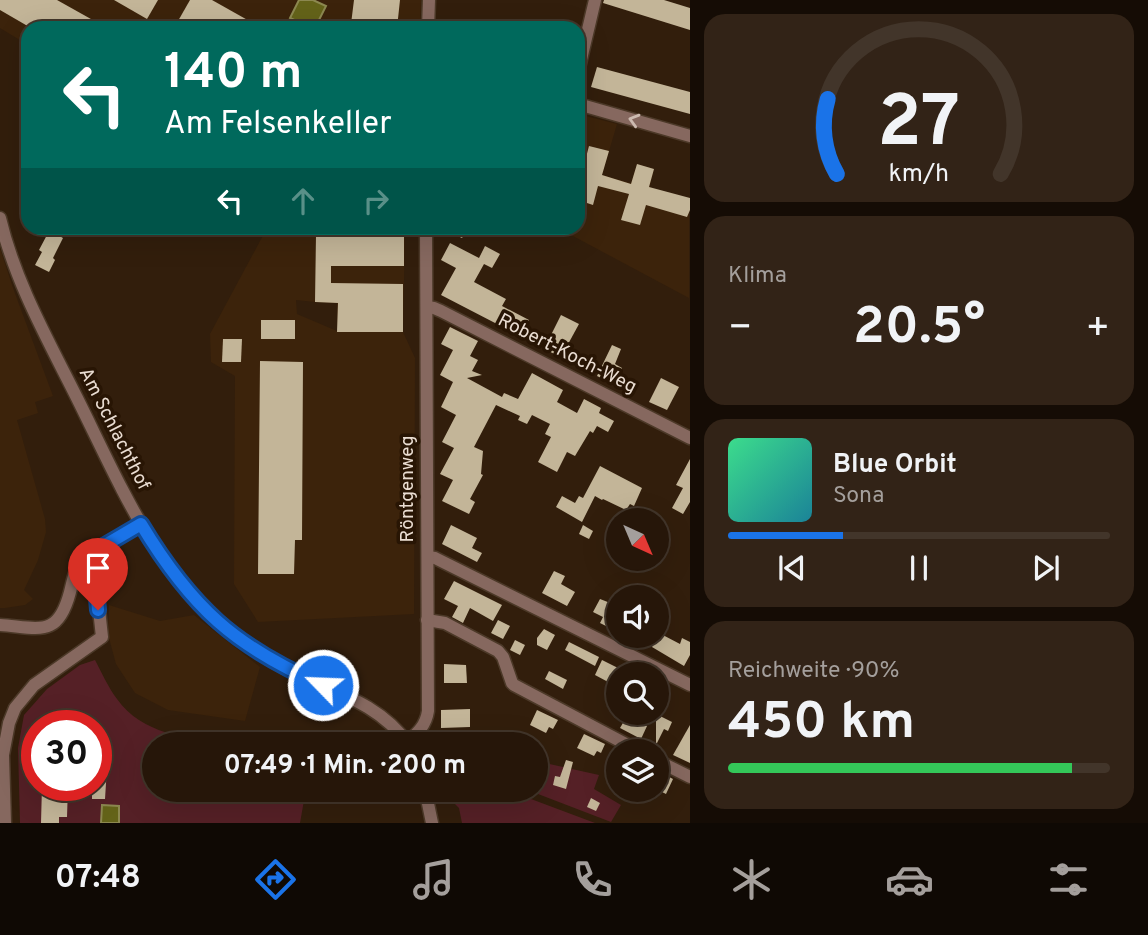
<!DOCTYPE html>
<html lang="de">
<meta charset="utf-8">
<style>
body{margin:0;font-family:Overpass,sans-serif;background:#322317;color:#f1f3f6;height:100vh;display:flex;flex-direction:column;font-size:26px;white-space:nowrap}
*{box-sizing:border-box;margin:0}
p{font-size:23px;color:#a49f9c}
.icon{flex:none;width:38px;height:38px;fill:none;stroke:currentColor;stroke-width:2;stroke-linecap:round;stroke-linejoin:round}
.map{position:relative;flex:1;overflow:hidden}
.drawer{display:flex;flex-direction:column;gap:14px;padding:14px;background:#150c05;width:458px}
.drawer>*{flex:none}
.banner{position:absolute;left:21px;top:21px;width:564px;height:214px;border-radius:21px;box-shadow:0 7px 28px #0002,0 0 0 2px #42352a;background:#00695c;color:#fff;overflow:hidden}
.needle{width:46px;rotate:136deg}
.controls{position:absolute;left:606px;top:508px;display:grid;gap:14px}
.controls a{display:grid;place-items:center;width:63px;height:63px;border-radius:50%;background:#261609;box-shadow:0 7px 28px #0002,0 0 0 2px #42352a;font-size:35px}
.speed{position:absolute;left:21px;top:710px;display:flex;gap:14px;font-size:35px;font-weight:700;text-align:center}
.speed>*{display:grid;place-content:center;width:91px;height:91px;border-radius:50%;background:#261609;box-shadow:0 7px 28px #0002,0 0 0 2px #42352a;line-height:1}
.speed .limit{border:10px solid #d22;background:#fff;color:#111}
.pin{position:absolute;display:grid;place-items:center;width:60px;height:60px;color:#fff;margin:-72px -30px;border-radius:50% 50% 50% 0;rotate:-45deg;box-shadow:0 0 7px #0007}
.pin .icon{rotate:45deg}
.me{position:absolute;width:77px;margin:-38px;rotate:294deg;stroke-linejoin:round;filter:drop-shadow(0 0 5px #0008)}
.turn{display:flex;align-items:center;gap:24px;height:147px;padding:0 28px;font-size:32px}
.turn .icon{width:91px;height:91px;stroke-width:2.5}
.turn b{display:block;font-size:49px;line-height:60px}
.lanes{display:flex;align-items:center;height:66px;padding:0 28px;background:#0003;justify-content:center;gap:35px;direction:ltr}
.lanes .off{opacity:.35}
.big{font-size:52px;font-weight:700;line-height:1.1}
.drawer .card{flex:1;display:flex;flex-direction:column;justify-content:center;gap:10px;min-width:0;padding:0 24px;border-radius:21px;background:#322317}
.drawer .dial{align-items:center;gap:0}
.dial svg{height:182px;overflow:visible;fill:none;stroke:#42352a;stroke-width:7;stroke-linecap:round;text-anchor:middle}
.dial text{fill:#f1f3f6;stroke:none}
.song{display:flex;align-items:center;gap:21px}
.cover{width:84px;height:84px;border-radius:10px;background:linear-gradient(135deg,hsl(150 70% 55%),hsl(190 70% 35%))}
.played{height:7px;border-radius:4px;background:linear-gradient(90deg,#1a73e8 30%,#42352a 30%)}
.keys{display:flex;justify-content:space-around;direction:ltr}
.heat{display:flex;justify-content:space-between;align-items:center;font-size:38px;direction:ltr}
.charge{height:10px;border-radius:5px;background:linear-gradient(90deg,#34c759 90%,#42352a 0)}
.trip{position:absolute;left:142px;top:732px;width:406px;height:70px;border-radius:35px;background:#261609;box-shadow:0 7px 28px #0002,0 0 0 2px #42352a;font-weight:700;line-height:70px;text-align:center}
.tab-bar{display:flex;height:112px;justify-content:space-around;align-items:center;background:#0f0904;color:#a49f9c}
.tab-bar .icon{width:49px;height:49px}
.tab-bar .selected{color:#1a73e8}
.tab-bar b{font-size:32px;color:#f1f3f6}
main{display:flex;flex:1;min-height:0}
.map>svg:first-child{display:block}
.built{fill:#3c230b;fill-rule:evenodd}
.green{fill:#552026;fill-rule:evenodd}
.water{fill:#646319;stroke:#8c8850;stroke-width:2}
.building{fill:#c3b598}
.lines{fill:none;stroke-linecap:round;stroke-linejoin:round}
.minor-casing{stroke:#4c3928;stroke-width:15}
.minor{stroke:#86685f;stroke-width:12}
.oneway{stroke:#ccbab0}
.route-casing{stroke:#114b97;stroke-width:18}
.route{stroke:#1a73e8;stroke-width:12}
.labels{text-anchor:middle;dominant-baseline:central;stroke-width:7;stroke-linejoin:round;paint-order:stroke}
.street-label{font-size:19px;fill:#eaddd2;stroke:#281504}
</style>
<main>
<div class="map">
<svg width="690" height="823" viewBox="0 0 690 823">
<rect width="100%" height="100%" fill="#321e0c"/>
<g class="built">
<polygon points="0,0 421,0 420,28 28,28 28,45 0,28"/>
<polygon points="578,114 617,124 602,175 631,183 637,164 654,169 648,194 689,198 689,298 558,228 578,228"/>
<path d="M267,228H405L403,332L415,358L414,614L258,622L234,584L235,376L211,362L210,334ZM296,300L315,302L337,303V331L297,314Z"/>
<polygon points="0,248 13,288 53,396 35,402 38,413 17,420 45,519 46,532 38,560 24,590 33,599 25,605 5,608 0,608"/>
<polygon points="109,605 160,621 194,615 260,667 245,721 168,710 135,693 116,664 108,634"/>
</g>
<g class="green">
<path d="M95,660C102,673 108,687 117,699C142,734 186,738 226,744H154V789H306L300,823H20L18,748L24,715L47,689L80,665ZM37,726H96V786H37Z"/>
<polygon points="536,761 599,775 594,789 621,805 611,822 525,789 536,789"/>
<polygon points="440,789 499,789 499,793 515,793 595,823 462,823 459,808"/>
</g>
<g class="water">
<polygon points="299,0 313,0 326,6 315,28 312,28 290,18"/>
<polygon points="102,805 119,806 119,823 101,823"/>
</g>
<g class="building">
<polygon points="0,0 57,0 107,28 31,28 0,10"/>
<polygon points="114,0 158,0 147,19"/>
<polygon points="190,0 212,0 262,28 174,28"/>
<polygon points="354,0 400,0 397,28 360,28 361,24 351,24"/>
<polygon points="604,0 664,0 690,8 690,30 603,3"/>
<polygon points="597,67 690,92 690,114 591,87"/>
<polygon points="589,146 609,151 602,175 631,184 637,164 654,169 649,187 690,198 690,210 687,217 646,205 640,225 621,220 629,194 598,186 593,205 578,200 578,188"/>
<polygon points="327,228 404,228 404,266 331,266 331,283 403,284 403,332 337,332 338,303 315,302 316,235 327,235"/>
<polygon points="441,228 468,228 462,238"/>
<polygon points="48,233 53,235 54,233 63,238 53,258 55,260 49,272 35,265 42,252 39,250"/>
<polygon points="450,243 479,258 485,246 500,254 492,268 484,264 474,282 506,299 502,306 529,320 520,336 441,295 456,268 441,260"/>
<polygon points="561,315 579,324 561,357 544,349"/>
<rect x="261" y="320" width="34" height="19"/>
<polygon points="450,327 478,341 470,356 478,360 472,371 482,375 467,378 502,397 504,393 518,399 532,373 563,390 557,402 577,413 584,399 601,408 599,413 614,421 608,432 597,426 593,433 590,431 575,456 567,452 557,472 538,462 551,437 545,434 550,424 532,415 527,424 518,420 520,416 496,405 474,447 483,451 481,474 483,475 470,499 475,502 469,514 442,501 453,480 440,474 454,448 442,442 456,415 441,407 453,382 440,375 453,350 441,344"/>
<polygon points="223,339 242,339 241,362 222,362"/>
<polygon points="612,345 621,349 615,364 622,368 614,384 597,376"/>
<polygon points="260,361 303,362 302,540 295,540 294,574 258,574"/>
<polygon points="661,378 679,387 667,410 649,402"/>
<polygon points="690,459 690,502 683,514 672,508 683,488 676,485"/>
<polygon points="600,466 642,488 634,506 630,504 626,510 603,499 602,500 595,496 582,522 556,507 562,496 575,503 579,496 583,498"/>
<polygon points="451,525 477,538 472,548 482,553 477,562 442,544"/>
<polygon points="583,525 593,531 589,539 579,534"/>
<polygon points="554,571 565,576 561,584 575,592 567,606 542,593"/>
<polygon points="454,581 502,605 493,621 470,608 463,623 452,617 458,606 444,599"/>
<polygon points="600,599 618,606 618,632 600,623 603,617 593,612"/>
<polygon points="498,620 510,626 503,639 491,633"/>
<polygon points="544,629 555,635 547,650 537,645 537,638"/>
<polygon points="659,633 680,644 682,638 690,642 690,655 684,666 652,647"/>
<polygon points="515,640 525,645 520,655 510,650"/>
<polygon points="569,642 599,657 595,666 565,650"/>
<polygon points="602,660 618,668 610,683 595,675"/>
<polygon points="444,664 466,665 467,683 444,683"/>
<polygon points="549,671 567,680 563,689 545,679"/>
<polygon points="470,709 470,727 441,728 441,710"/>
<polygon points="537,710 558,720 553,729 549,727 546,733 530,725"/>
<polygon points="656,714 672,722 668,731 664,729 656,745"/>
<polygon points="627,716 647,726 641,739 620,728"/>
<polygon points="690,725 690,763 673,755"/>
<polygon points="461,731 478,731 478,744 462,744"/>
<polygon points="584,734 605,744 601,753 597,751 594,756 577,748"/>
<polygon points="96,752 108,752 105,799 92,799 92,786 96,786"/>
<polygon points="566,760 573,762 566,789 553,785 555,776 560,777"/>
<polygon points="656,770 673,779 666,794 656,789"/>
<polygon points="42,786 68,786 67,817 59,817 59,823 41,823"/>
<polygon points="591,798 600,803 596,811 587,807"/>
</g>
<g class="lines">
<defs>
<g id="minor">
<polyline points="428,28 429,0"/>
<polyline points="578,72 595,0"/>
<polyline points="578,104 690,136"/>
<path d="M0,218C15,282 48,340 77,398C119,482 157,577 234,635C249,647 266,658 283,667C327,690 378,701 408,744"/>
<polyline points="427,307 434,308 441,311 690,438"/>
<polyline points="428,557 435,558 690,685"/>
<polyline points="427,620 445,623 498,651 503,657 512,683 514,685 639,751"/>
<path d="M0,625C40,628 58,638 70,592C73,581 74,570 82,562C97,544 122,536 141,525"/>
<path d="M407,742C418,733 426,725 428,711L426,228"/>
<polyline points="656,760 690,777"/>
<polyline points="425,789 432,823"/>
<polyline points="5,823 3,755 9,723 15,708 34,685 102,637 94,563 90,554"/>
</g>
</defs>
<use href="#minor" class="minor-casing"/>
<use href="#minor" class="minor"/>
</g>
<defs><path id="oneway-chevron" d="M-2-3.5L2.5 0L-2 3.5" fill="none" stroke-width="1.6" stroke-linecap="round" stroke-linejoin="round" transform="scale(1.75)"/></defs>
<use class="oneway" href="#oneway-chevron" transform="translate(634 120) rotate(-164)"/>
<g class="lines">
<defs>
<path id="route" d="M98,610L94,563L90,554L141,524C191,607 235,647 323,685"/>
</defs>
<use href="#route" class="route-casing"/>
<use href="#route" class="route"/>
</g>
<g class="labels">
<g class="street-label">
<text transform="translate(567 354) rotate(27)">Robert-Koch-Weg</text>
<text transform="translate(114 429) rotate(63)">Am Schlachthof</text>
<text transform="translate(408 489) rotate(-90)">Röntgenweg</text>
</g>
</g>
</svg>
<div class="controls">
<a><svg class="needle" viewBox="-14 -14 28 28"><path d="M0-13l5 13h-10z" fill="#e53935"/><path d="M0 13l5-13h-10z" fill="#a49f9c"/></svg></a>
<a><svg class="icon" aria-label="sound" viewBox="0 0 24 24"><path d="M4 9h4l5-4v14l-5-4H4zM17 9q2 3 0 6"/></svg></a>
<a><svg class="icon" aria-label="search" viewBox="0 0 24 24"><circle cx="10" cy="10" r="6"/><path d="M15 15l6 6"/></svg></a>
<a><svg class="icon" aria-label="layers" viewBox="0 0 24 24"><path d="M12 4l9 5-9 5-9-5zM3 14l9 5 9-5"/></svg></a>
</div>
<div class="speed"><div class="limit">30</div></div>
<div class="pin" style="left:98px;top:610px;background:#d93025"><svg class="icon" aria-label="arrive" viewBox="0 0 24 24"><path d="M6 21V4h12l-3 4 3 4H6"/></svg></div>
<svg class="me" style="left:323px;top:685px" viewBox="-20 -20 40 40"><circle r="17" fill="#1a73e8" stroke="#fff" stroke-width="3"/><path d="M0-11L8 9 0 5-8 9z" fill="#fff"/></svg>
<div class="trip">07:49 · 1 Min. · 200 m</div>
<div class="banner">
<div class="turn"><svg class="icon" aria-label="left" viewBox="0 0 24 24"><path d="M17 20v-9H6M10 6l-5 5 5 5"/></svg><div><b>140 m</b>Am Felsenkeller</div></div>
<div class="lanes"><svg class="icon" aria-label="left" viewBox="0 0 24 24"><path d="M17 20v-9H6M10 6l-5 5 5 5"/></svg><svg class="icon off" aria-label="ahead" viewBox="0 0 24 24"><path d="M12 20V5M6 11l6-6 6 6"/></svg><svg class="icon off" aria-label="right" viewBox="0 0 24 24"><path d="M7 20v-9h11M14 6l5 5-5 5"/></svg></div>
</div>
</div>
<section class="drawer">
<div class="card dial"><svg viewBox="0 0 100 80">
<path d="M14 69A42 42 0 1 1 86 69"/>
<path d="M14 69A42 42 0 0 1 10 36" stroke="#1a73e8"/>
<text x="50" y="56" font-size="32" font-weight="700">27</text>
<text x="50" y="72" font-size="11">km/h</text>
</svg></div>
<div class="card"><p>Klima</p>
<div class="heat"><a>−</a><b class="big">20.5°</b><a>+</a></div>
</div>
<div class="card">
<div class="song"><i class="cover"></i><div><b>Blue Orbit</b><p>Sona</p></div></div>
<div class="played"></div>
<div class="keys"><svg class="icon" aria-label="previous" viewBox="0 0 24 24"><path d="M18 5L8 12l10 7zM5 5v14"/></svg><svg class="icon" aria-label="pause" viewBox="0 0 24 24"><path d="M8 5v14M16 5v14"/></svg><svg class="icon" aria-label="next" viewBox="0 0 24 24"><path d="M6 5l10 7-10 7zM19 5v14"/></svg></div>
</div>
<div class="card"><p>Reichweite · 90%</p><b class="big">450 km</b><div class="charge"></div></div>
</section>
</main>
<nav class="tab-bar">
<b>07:48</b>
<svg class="icon selected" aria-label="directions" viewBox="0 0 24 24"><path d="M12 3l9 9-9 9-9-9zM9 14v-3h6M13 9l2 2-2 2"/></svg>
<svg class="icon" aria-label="music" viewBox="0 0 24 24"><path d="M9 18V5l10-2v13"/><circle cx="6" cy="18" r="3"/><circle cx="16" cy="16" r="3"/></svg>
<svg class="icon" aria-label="phone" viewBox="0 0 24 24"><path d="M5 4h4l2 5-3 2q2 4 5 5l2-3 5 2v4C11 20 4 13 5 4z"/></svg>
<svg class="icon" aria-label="climate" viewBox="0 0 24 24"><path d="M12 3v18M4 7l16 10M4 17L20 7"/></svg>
<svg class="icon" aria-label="car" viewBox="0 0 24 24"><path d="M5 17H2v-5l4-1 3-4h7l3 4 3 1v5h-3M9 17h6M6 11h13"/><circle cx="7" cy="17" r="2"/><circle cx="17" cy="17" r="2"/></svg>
<svg class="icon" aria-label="filters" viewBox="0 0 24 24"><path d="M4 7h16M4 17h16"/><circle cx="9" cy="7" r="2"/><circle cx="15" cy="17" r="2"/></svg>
</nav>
